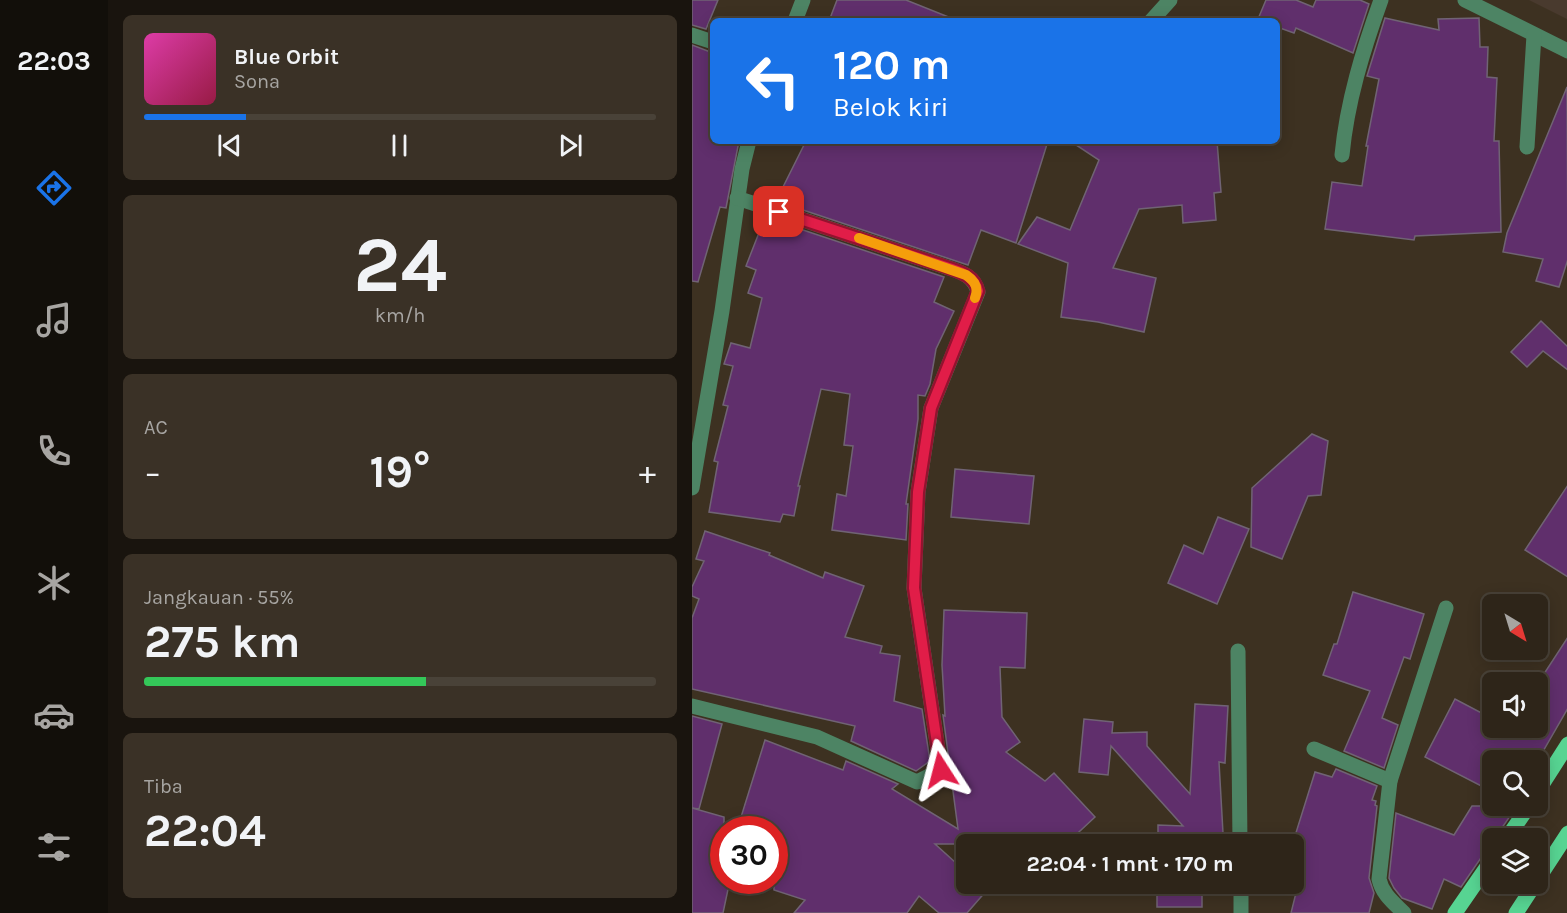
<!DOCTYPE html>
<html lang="id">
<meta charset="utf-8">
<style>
body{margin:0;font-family:Karla,sans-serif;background:#3a3126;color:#f1f3f6;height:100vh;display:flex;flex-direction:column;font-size:22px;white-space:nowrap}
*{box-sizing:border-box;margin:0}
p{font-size:20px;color:#a7a5a2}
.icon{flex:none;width:33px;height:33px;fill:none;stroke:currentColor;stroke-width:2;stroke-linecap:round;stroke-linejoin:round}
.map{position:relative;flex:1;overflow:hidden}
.drawer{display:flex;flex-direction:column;gap:15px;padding:15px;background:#19140e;width:584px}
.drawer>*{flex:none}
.banner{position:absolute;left:18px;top:18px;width:570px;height:126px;border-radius:9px;box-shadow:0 3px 15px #0003,0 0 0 2px #494238;background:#1a73e8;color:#fff;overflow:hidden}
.needle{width:39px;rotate:142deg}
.buttons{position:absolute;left:790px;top:594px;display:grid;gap:12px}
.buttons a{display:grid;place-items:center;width:66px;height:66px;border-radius:9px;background:#2e2519;box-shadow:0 3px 15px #0003,0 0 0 2px #494238;font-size:30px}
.speed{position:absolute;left:18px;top:816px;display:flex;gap:12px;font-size:30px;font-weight:700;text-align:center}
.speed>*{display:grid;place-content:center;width:78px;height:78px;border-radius:50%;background:#2e2519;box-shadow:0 3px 15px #0003,0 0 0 2px #494238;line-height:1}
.speed .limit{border:9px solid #d22;background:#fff;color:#111}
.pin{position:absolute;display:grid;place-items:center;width:51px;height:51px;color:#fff;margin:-26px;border-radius:12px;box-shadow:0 3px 9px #0006}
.me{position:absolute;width:66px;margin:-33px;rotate:351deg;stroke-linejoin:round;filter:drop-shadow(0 0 4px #0008)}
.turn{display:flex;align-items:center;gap:21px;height:126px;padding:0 24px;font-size:27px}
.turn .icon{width:78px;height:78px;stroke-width:2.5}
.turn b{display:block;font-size:42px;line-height:51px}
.big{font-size:45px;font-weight:700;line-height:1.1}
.drawer .card{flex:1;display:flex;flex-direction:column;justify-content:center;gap:9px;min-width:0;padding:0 21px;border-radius:9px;background:#3a3126}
.drawer .dial{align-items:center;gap:0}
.dial b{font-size:78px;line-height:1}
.song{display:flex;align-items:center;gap:18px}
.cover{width:72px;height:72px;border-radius:9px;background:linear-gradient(135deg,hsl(320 70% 55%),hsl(340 70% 35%))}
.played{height:6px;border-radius:3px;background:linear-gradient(90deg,#1a73e8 20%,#494238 20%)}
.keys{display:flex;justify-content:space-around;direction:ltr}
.heat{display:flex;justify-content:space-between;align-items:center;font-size:33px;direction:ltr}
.charge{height:9px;border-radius:4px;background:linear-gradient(90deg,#34c759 55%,#494238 0)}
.trip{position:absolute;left:264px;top:834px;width:348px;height:60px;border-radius:9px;background:#2e2519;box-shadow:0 3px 15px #0003,0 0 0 2px #494238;font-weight:700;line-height:60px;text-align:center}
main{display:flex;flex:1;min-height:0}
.menu{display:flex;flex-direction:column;width:108px;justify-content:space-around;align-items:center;background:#120f0a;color:#a7a5a2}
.menu .icon{width:42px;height:42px}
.menu .on{color:#1a73e8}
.menu b{font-size:27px;color:#f1f3f6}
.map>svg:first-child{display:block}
.education{fill:#493a2e}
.building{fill:#602f6c;stroke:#706374;stroke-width:1.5}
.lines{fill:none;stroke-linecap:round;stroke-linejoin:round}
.minor{stroke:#4d8464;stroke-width:15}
.major{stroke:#57d492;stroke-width:15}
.route-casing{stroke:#92132f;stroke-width:15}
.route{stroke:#e11d48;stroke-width:10}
.slow{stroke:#f59e0b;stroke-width:10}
</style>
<main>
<nav class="menu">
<b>22:03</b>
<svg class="icon on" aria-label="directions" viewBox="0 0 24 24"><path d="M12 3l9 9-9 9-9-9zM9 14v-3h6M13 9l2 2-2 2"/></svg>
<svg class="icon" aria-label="music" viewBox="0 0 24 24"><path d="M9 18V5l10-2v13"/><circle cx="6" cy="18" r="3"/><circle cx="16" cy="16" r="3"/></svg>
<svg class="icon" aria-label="phone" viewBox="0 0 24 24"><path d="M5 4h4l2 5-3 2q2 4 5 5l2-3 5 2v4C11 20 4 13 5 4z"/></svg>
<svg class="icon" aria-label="climate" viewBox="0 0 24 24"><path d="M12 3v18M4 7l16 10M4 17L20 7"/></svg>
<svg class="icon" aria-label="car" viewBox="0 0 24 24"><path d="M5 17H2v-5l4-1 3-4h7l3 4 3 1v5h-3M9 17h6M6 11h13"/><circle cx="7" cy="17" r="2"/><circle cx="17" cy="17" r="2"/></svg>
<svg class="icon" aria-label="filters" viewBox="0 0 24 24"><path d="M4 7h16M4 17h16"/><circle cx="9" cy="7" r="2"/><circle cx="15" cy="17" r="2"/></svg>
</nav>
<section class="drawer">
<div class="card">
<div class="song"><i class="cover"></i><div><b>Blue Orbit</b><p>Sona</p></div></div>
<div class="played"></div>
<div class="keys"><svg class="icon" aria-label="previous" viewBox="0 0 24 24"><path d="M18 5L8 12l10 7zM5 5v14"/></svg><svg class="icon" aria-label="pause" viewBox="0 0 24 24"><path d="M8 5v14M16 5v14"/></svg><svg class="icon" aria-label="next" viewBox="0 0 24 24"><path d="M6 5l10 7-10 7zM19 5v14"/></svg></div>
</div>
<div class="card dial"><b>24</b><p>km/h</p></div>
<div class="card"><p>AC</p>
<div class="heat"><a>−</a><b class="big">19°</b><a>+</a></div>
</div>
<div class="card"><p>Jangkauan · 55%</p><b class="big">275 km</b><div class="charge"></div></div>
<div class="card"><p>Tiba</p><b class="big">22:04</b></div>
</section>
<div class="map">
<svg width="876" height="913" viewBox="0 0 876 913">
<rect width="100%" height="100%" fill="#3d3121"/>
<polygon class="education" points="837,0 875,0 875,19"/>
<g class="building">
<polygon points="0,0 26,0 14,29 0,25"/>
<polygon points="145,0 214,0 264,20 137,21"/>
<polygon points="574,0 604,0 621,7 624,0 668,0 677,4 661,53 604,28 602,33 585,27 585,21 566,19"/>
<polygon points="693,18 747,30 746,19 787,18 788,47 796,47 795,77 805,78 802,141 807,141 809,232 723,236 722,240 633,229 640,182 670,186 676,146 674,146 687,79 675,76"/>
<polygon points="0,45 21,53 21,141 47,141 34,208 28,207 6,282 0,281"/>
<polygon points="875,87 876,259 867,287 844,281 851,259 811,252 815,233"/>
<polygon points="114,141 356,141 324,243 289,230 276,265 84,201"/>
<polygon points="378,141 525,141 529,192 522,193 524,220 491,223 490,205 447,209 421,268 464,278 452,332 406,322 369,317 376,263 326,244 345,217 378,230 407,160"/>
<polygon points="75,218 252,277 242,302 262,311 244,349 238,384 233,396 226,395 226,419 214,504 216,504 214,540 140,530 145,494 154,496 161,446 152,445 158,394 129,389 106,486 108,486 102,516 91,514 88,522 17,512 26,462 22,461 36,406 31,405 41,366 32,364 39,343 58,348 70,298 56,293 64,270 54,266 70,225"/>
<polygon points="849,321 876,347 876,370 851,351 835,367 819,352"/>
<polygon points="620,434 636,441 629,495 616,496 590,559 559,547 560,488"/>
<polygon points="263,469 342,476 337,524 259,517"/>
<polygon points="876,485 876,577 833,550"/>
<polygon points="526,517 557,529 525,604 476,583 492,545 511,554"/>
<polygon points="13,531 78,553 77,555 131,578 133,572 172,586 153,637 190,646 188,653 208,656 202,701 230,709 238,761 224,771 159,741 163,726 0,689 0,618 7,599 0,596 0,587 12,561 4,559"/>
<polygon points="661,592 732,614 718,659 712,657 690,718 706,725 692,768 652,751 678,691 631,675 642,644 645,644"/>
<polygon points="252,610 335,613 333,668 308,667 310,717 328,742 314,752 353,781 362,773 403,817 374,844 308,844 299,834 291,844 243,844 274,872 274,884 288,884 295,890 275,913 247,913 227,896 215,913 102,913 113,900 82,890 82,830 45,830 73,740 151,770 154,761 206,784 200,789 266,829 251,715 253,716 250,665"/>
<polygon points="876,637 876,708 846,760 801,760 801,792 733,757 763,699 801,719 801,728 819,728 823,730 825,728 846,728 846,683"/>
<polygon points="503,704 536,706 533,763 527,762 531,833 519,834 519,844 466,844 466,825 491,826 419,746 416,775 387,772 392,719 421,722 420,733 455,732 455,746 498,794"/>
<polygon points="0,716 30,724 7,809 0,808"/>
<polygon points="644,769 685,786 680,800 684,801 683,805 685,806 677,878 682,893 677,913 599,913 604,893 602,892 602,839 623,772 640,777"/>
<polygon points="780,806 825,806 807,832 805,838 798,838 791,855 769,887 752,879 740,909 710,898 702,888 697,878 704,813 762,835"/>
<polygon points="0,808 32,817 32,880 38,880 31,913 0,913"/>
<rect x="465" y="884" width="45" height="23"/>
</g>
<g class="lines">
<g class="minor">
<polyline points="773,0 876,51"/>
<polyline points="103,21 111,0"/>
<polyline points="459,21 478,0"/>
<polyline points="0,35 21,42"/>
<polyline points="835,147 842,35"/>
<path d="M650,155C655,102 671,50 689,0"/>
<polyline points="0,488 30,311 50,169 57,141"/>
<polyline points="546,651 548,844"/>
<path d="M0,706L125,737L225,782L249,770L222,588L226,492L239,408L286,292C282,275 268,272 254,267L45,198"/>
<polyline points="622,749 698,781"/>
<polyline points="549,884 549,913"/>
<path d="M712,913C702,903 690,894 687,879L698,781L754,608"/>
</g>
<g class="major">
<polyline points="846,791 876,744"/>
<polyline points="815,838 837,806"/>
<polyline points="846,879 876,833"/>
<polyline points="763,913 801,858"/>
<polyline points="824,913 843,884"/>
</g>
</g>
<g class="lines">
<defs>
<path id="route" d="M87,212L254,267C268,272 282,275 286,291L239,408L226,492L222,588L249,770"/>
</defs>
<use href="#route" class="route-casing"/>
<use href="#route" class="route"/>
<path class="slow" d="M167,238L274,275C283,281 287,288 283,298"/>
</g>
</svg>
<div class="buttons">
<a><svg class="needle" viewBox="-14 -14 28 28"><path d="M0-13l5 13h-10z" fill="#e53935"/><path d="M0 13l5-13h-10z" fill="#a7a5a2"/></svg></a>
<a><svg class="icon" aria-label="sound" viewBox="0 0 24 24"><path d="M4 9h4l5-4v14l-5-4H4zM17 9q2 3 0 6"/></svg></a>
<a><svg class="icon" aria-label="search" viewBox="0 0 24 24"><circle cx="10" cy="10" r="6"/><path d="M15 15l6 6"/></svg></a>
<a><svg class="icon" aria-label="layers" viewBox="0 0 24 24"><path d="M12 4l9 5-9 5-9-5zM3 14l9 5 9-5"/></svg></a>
</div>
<div class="speed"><div class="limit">30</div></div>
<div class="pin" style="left:87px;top:212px;background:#d93025"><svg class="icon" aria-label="arrive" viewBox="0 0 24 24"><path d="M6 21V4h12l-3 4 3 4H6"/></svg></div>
<svg class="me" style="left:249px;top:770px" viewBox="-20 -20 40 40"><path d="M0-17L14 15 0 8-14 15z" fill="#e11d48" stroke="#fff" stroke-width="4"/></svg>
<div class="trip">22:04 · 1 mnt · 170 m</div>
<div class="banner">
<div class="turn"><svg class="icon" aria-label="left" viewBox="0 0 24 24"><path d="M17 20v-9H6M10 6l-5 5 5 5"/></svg><div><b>120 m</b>Belok kiri</div></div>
</div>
</div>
</main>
